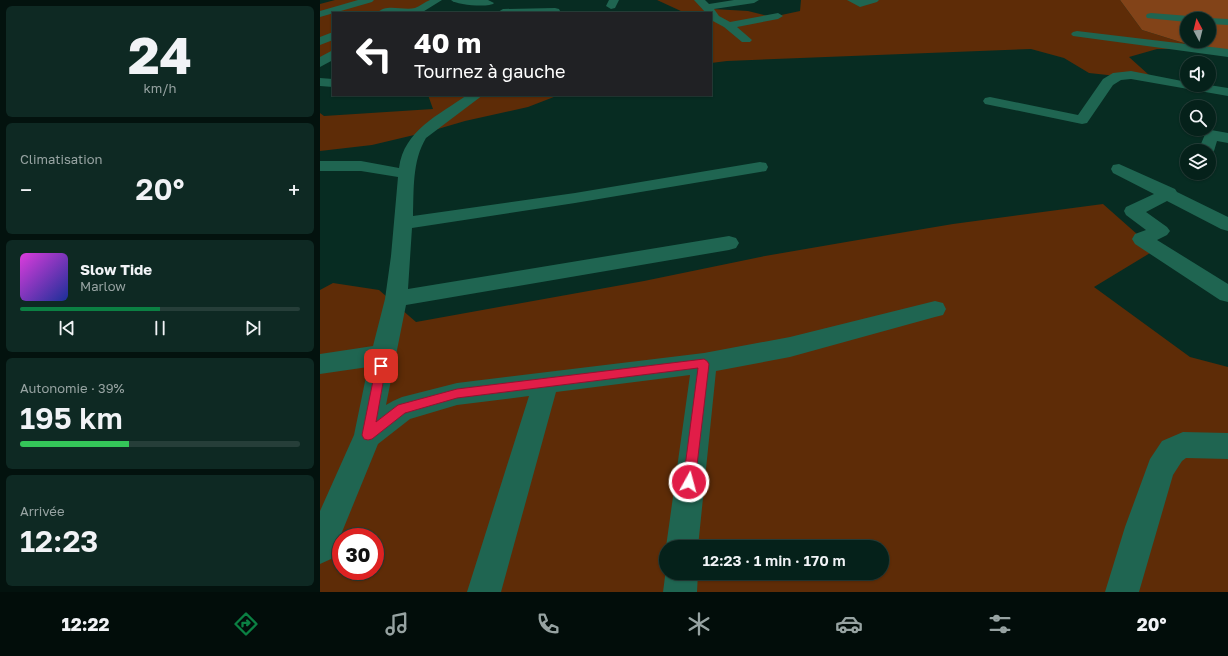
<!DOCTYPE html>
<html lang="fr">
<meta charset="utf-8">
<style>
body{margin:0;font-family:"Golos Text",sans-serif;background:#0e2923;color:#f1f3f6;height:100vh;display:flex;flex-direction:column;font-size:15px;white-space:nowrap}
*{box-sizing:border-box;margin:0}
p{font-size:13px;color:#97a3a2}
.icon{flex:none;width:22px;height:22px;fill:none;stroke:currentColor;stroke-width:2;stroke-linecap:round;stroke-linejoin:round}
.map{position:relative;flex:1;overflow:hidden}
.sheet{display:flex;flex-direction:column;gap:6px;padding:6px;background:#03120e;width:320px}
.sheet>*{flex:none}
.hud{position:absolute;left:12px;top:12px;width:380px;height:84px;border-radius:0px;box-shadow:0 1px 3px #0004,0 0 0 1px #263e39;background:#202124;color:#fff;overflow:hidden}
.needle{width:26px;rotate:353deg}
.controls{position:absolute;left:860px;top:12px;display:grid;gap:8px}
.controls a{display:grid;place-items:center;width:36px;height:36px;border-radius:50%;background:#05211a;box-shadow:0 1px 3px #0004,0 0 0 1px #263e39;font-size:20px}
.speed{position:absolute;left:12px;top:528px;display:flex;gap:8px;font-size:20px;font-weight:700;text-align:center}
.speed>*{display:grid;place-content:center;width:52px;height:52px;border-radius:50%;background:#05211a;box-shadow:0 1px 3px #0004,0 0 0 1px #263e39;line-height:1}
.speed .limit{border:6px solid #d22;background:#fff;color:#111}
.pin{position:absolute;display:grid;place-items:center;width:34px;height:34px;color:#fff;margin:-17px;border-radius:8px;box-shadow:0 2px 6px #0006}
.me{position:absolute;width:44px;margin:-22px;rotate:7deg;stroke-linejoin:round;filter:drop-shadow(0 0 3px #0008)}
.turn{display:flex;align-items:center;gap:14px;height:84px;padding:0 16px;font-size:18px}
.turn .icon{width:52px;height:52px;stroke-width:2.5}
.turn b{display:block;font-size:28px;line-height:34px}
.big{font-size:30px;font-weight:600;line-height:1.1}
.sheet .widget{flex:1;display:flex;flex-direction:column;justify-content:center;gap:6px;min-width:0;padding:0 14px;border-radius:6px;background:#0e2923}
.sheet .dial{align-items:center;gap:0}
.dial b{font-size:52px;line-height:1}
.song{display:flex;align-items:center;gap:12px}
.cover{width:48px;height:48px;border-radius:6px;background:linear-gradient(135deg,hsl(300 70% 55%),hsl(230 70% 35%))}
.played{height:4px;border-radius:2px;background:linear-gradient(90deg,#0b8043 50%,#263e39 50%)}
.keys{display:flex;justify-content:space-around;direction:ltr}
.heat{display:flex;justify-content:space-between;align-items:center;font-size:22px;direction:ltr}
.charge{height:6px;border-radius:3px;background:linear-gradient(90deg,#34c759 39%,#263e39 0)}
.trip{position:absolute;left:339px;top:540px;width:230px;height:40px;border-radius:20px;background:#05211a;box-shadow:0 1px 3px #0004,0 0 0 1px #263e39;font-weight:600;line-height:40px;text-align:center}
.tab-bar{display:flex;height:64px;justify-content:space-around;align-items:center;background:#020d0a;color:#97a3a2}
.tab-bar .icon{width:28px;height:28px}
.tab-bar .selected{color:#0b8043}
.tab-bar b{font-size:18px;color:#f1f3f6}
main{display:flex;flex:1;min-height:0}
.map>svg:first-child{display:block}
.green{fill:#5e2c07;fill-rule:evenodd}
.forest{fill:#824318;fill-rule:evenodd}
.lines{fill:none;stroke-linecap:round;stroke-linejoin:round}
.minor{fill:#1f6551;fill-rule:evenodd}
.route{fill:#e11d48;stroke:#92132f}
</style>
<main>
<section class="sheet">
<div class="widget dial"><b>24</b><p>km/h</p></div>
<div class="widget"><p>Climatisation</p>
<div class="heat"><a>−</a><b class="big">20°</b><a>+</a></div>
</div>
<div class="widget">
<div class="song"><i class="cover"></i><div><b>Slow Tide</b><p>Marlow</p></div></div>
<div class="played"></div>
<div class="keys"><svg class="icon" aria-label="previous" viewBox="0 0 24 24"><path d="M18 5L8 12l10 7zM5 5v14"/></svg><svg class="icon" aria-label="pause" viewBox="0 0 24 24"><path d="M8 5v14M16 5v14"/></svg><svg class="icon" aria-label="next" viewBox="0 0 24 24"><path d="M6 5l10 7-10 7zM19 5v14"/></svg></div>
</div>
<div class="widget"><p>Autonomie · 39%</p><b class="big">195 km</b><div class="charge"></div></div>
<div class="widget"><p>Arrivée</p><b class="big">12:23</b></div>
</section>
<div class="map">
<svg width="908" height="592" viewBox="0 0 908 592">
<rect width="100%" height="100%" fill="#072c22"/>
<g class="green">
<polygon points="15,0 117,0 96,13 13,13 13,51 0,60 0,4"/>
<polygon points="337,0 382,0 393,9 428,11 452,17 480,11 481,0 800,0 822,30 883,49 837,49 809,57 829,75 806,77 769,73 744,58 711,49 407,61 391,63 391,13 362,13 363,12"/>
<polygon points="108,95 239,95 208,107 145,121 111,131 52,145 0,151 0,113 4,116 113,109"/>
<path d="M783,204L835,250L774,287L870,357L908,367V592H0V290L13,283L59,290L96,322L324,281L445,256L532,241L633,224ZM21,537H55V571H21ZM346,547H562V573H346Z"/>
</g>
<path class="forest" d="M800,0H908V52L883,49L822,30ZM867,19H889V41H867Z"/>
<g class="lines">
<g class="minor">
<polygon points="38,0 54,0 52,2 0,17 0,11"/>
<path d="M110,0H122L101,13H57C66,3 83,11 95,8C100,6 105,2 110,0Z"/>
<path d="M131,0H168L174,3C170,8 136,5 131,0Z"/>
<polygon points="289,0 299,0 295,8 291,9 286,6"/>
<polygon points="374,0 385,0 389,4 414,0 439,0 434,3 394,9 399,16 410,22 458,13 463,16 458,19 417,27 432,40 430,42 422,42 404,27 391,20 391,13 386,13"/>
<polygon points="527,0 559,0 557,2 540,7"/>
<polygon points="235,8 239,9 240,11 239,13 178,12 183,9"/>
<polygon points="831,13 869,16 874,19 867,19 867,22 827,18 826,16 827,14"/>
<polygon points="889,18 908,19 908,25 889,24 889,19 885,19"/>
<polygon points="757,31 908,49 908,57 753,36 751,34 753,32"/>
<polygon points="13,32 13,40 0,45 0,37"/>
<polygon points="13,50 13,60 0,67 0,57"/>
<polygon points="811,71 867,82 867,85 889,85 908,88 908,96 811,79 801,80 793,85 767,123 762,124 670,105 665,104 663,101 665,98 670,97 758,115 783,79 793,73"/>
<polygon points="0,78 13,79 13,87 0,86"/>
<path d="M147,95H163L106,138C92,161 94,190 93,216L255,193L440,162L446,163L448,167L446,171L440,172L255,203L92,228L88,289L409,236L416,238L419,243L416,248L409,250L86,305L66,405L73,401L82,397L137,383L384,353L470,337L615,301L623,303L626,309L623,315L615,317L470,357L396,371L378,547H346L370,375L236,392L181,592H147L209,396L137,405L90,419L58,444L11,559L0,564V511L34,435L48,367L0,374V354L53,346L65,299L71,256L78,177L41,171H0V161H41L79,168C84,130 119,115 147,95Z"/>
<polygon points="891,130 908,133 908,143 897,141 894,151 889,155 889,151 878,151 886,132"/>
<polygon points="799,164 855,189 857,192 908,217 908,231 901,229 847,201 826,212 847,227 850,231 847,235 837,240 908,284 908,302 900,300 815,244 812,239 815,234 826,230 806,215 804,211 806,207 834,194 793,173 791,169 793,165"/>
<polygon points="863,432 908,433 908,459 866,458 862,461 853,475 819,592 785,592 805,527 830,459 842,441"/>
<polygon points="346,569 346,573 378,573 377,592 343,592"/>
</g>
</g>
<polygon class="route" points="384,359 387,361 389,364 375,482 373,486 369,488 365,486 363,482 378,368 137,398 85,413 52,439 48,440 44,439 42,435 56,366 57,363 61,362 64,363 66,366 56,422 78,405 137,389"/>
</svg>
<div class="controls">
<a><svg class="needle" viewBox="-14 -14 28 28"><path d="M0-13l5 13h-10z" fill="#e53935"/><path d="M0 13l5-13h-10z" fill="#97a3a2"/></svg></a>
<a><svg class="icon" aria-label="sound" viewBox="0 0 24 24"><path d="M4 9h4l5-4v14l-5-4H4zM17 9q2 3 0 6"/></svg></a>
<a><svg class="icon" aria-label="search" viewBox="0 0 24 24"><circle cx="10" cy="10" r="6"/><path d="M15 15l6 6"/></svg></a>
<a><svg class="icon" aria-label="layers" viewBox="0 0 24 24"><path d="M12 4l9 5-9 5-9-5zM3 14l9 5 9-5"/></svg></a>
</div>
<div class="speed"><div class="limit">30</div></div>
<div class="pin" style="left:61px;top:366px;background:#d93025"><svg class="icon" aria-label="arrive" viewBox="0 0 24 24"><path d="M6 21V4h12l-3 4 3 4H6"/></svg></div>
<svg class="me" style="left:369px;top:482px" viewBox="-20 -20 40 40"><circle r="17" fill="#e11d48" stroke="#fff" stroke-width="3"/><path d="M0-11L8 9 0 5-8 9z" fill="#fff"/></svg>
<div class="trip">12:23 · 1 min · 170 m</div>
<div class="hud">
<div class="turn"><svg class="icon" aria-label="left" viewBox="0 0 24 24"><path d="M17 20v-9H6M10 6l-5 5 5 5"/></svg><div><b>40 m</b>Tournez à gauche</div></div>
</div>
</div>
</main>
<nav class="tab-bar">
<b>12:22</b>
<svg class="icon selected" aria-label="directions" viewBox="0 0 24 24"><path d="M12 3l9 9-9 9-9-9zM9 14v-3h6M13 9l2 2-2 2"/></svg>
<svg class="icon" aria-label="music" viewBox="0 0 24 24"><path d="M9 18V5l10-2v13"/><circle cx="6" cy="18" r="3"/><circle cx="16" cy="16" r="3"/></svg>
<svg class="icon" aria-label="phone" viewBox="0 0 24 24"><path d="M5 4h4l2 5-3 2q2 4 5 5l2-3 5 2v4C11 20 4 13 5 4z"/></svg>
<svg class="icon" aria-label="climate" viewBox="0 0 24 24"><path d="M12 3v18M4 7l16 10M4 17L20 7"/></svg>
<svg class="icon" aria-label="car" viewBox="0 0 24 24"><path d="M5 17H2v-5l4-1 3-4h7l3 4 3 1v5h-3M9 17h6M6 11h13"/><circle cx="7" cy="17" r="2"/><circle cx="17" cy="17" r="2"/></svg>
<svg class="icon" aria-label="filters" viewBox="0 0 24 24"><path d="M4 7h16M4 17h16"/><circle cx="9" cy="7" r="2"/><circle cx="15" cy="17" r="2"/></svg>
<b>20°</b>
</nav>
